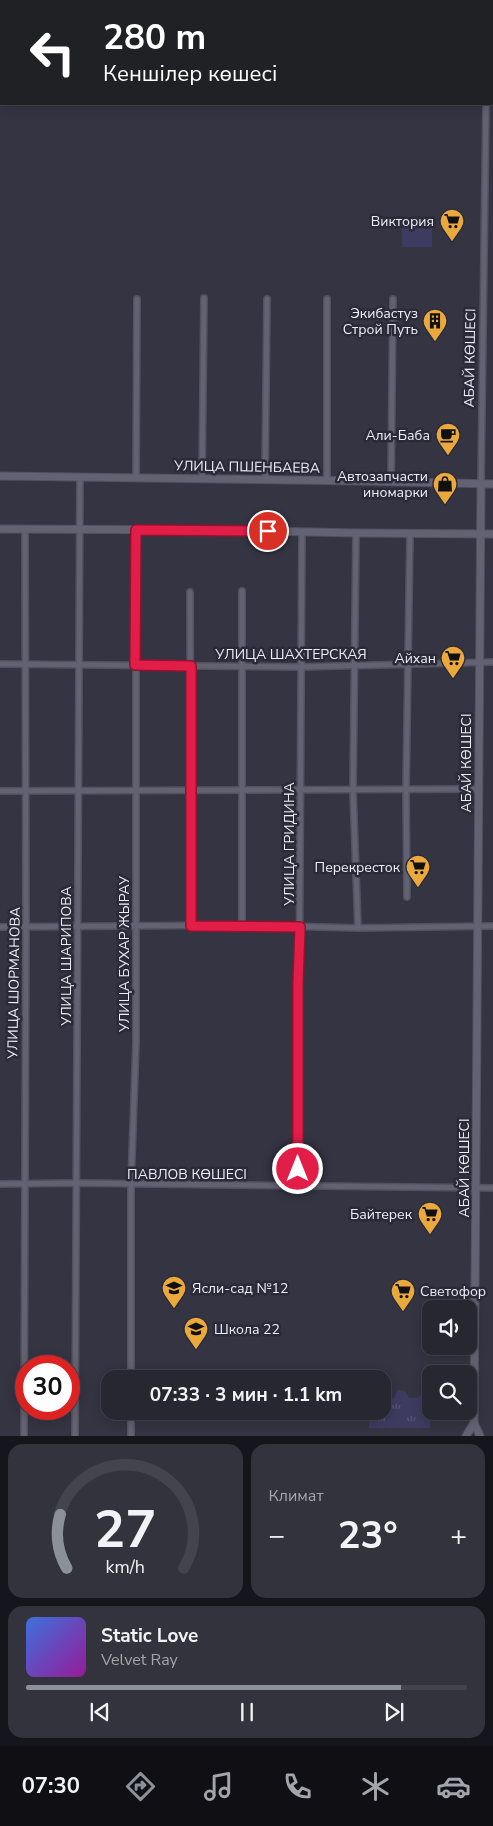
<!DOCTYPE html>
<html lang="ru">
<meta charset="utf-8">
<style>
body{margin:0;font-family:"Nunito Sans",sans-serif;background:#33333e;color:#f1f3f6;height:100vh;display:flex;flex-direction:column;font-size:19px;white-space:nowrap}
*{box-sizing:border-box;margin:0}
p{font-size:16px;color:#a4a5ac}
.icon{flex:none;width:28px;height:28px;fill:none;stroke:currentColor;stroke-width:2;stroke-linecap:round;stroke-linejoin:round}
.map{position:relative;height:1436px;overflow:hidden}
.drawer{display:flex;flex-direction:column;gap:8px;padding:8px;background:#15151c;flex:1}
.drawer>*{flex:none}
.hud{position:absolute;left:0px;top:0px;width:494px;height:105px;box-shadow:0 2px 12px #0003,0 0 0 1px #43444d;background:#202124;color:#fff;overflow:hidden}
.tools{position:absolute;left:422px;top:1300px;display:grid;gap:10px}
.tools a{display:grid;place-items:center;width:55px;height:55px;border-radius:10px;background:#272732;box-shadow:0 2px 12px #0003,0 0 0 1px #43444d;font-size:25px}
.speed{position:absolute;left:15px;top:1355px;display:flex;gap:10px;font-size:25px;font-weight:700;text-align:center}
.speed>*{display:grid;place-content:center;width:65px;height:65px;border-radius:50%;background:#272732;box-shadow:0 2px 12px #0003,0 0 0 1px #43444d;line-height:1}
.speed .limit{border:8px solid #d22;background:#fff;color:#111}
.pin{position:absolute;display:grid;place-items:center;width:42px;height:42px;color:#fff;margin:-21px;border:2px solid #fff;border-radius:50%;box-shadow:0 1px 5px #0007}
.me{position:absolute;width:55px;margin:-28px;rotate:0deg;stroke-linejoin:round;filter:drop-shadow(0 0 4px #0008)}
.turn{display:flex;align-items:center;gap:18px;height:105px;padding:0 20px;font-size:22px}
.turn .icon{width:65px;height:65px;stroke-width:2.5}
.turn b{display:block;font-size:35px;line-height:42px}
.big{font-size:38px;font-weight:700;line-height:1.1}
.drawer .card{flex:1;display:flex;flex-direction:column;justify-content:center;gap:8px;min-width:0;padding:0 18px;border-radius:15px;background:#33333e}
.drawer .dial{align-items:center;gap:0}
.dial svg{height:130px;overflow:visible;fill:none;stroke:#43444d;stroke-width:7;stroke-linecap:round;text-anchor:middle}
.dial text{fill:#f1f3f6;stroke:none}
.song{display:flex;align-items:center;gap:15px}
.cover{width:60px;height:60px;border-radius:8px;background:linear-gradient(135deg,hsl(220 70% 55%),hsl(300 70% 35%))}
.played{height:5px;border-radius:2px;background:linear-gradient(90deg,#8c9099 85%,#43444d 85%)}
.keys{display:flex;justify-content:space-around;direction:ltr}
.heat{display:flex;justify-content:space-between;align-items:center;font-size:28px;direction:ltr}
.drawer .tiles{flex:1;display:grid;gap:8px;grid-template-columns:1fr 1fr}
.card:last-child{grid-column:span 2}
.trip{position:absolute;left:101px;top:1370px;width:290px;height:50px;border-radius:15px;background:#272732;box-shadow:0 2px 12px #0003,0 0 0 1px #43444d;font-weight:700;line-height:50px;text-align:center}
.dock{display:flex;height:80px;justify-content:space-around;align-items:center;background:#101014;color:#a4a5ac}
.dock .icon{width:35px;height:35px}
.dock .current{color:#8c9099}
.dock b{font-size:22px;color:#f1f3f6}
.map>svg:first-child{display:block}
.grass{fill:url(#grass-tufts)}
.garden{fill:#3d3b5f}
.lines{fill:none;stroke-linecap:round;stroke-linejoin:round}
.street-casing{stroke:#52525f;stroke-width:8}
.secondary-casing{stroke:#52525f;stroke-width:9}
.street{stroke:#626273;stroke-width:5}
.secondary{stroke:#626273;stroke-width:7}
.route-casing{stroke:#92132f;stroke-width:12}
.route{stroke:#e11d48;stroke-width:9}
.labels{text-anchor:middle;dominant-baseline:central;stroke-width:5;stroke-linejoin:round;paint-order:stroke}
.poi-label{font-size:14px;fill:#ededf7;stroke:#2a2a39;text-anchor:end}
.street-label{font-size:14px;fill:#ededf7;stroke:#2a2a39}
</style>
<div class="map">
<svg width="493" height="1436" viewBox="0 0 493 1436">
<defs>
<pattern id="grass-tufts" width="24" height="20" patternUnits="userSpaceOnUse" patternTransform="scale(1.25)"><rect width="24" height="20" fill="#3d3b5f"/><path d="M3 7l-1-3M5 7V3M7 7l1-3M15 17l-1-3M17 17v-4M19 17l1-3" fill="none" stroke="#595877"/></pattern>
</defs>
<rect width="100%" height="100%" fill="#343443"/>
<polygon class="grass" points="398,1390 405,1391 409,1398 417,1398 421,1395 430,1396 430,1428 369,1428 369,1411 382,1411 383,1398 394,1398"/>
<polygon class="garden" points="432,221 432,247 402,247 402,222"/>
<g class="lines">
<defs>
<g id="street">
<polyline points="487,1 487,0"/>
<polyline points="136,478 137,299"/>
<polyline points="202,478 204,298"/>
<polyline points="265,480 267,299"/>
<polyline points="327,480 327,299"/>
<polyline points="391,482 393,299"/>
<polyline points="481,484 486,104"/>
<polyline points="356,533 353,791 358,928"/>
<polyline points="190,592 191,926"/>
<polyline points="0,664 301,667 493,662"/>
<polyline points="0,791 478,789"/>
<polyline points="407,897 406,791 410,534"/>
<polyline points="242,925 242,591"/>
<polyline points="0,927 242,925 358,928 493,926"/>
<polyline points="0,1184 76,1183 493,1188"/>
<polyline points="298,1185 302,532"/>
<polyline points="131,1379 131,1185 136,1042 136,530"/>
<polyline points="24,1436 26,927 25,529"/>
<polyline points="75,1436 80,477"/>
<polyline points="131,1436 131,1411"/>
</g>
<g id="secondary">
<polyline points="0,476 362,481 493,484"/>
<polyline points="0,529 218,530 356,533 493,534"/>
<polyline points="474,1423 480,1436"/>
<polyline points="466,1436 474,1423 481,484"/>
</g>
</defs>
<use href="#street" class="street-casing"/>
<use href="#secondary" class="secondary-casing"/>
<use href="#street" class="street"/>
<use href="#secondary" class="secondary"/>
</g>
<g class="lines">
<defs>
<polyline id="route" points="268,531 136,530 135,665 191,666 191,926 300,927 298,984 298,1169"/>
</defs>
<use href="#route" class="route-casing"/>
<use href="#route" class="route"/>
</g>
<defs>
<symbol id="supermarket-pin" viewBox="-11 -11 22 30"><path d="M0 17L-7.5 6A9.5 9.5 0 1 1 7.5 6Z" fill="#eca93b" stroke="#2a2a39"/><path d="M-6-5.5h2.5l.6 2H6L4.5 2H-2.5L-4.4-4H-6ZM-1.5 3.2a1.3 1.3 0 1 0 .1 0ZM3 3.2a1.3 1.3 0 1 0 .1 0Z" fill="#111"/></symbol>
<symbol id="building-pin" viewBox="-11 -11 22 30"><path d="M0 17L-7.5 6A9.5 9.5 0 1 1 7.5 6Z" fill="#eca93b" stroke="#2a2a39"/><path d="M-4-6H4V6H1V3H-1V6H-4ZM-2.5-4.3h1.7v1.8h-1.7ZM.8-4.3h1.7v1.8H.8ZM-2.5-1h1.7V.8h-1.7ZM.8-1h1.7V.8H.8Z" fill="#111"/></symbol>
<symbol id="cafe-pin" viewBox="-11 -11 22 30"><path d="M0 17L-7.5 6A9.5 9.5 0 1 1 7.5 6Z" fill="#eca93b" stroke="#2a2a39"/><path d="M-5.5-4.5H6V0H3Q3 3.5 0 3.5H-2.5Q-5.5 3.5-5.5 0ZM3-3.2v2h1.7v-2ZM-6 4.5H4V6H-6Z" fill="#111"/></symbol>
<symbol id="shop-pin" viewBox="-11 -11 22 30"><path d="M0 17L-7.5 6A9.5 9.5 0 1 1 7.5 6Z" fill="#eca93b" stroke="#2a2a39"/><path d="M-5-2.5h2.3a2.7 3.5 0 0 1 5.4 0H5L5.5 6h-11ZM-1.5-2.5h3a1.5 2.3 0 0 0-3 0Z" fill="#111"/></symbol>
<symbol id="school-pin" viewBox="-11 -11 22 30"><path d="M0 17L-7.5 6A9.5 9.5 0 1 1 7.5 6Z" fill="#eca93b" stroke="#2a2a39"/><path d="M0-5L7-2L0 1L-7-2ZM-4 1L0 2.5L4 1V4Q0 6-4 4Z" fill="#111"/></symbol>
</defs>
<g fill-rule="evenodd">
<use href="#supermarket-pin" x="438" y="207" width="28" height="38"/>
<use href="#building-pin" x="421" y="307" width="28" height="38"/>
<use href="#cafe-pin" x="434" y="421" width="28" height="38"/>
<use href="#shop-pin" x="431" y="470" width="28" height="38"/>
<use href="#supermarket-pin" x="439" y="644" width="28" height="38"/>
<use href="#supermarket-pin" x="404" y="853" width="28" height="38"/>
<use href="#supermarket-pin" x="416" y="1200" width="28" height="38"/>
<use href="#school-pin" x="160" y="1274" width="28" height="38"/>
<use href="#supermarket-pin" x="389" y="1277" width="28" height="38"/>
<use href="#school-pin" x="182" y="1315" width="28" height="38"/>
</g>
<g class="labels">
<g class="poi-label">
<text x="434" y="221">Виктория</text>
<text x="418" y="313">Экибастуз<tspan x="418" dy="16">Строй Путь</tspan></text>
<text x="430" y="435">Али-Баба</text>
<text x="428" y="476">Автозапчасти<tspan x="428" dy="16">иномарки</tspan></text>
<text x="436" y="658">Айхан</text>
<text x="400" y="867">Перекресток</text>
<text x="412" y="1214">Байтерек</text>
<text x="192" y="1288" text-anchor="start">Ясли-сад №12</text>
<text x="420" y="1291" text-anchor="start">Светофор</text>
<text x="214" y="1329" text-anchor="start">Школа 22</text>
</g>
<g class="street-label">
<text transform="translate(470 358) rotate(-89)">АБАЙ КӨШЕСІ</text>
<text transform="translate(247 467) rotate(1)">УЛИЦА ПШЕНБАЕВА</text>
<text x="291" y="654">УЛИЦА ШАХТЕРСКАЯ</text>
<text transform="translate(466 763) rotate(-90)">АБАЙ КӨШЕСІ</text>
<text transform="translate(289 844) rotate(-90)">УЛИЦА ГРИДИНА</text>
<text transform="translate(124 954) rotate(-90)">УЛИЦА БУХАР ЖЫРАУ</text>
<text transform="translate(66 956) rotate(-90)">УЛИЦА ШАРИПОВА</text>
<text transform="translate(14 983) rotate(-89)">УЛИЦА ШОРМАНОВА</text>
<text transform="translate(464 1168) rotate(-90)">АБАЙ КӨШЕСІ</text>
<text x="187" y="1174">ПАВЛОВ КӨШЕСІ</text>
</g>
</g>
</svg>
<div class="tools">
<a><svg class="icon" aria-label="sound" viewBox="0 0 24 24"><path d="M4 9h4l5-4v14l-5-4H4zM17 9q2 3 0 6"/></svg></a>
<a><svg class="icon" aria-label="search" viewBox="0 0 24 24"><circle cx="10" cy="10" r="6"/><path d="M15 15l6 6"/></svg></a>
</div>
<div class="speed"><div class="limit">30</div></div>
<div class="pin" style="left:268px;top:531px;background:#d93025"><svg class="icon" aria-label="arrive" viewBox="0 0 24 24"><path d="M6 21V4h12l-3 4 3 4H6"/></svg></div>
<svg class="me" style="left:298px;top:1169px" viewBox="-20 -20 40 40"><circle r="17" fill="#e11d48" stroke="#fff" stroke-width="3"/><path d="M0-11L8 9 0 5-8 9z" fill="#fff"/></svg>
<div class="trip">07:33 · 3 мин · 1.1 km</div>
<div class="hud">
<div class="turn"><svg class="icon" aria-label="left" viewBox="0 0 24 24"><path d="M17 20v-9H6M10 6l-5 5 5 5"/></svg><div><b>280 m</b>Кеншілер көшесі</div></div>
</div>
</div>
<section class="drawer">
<div class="tiles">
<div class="card dial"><svg viewBox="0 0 100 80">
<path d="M14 69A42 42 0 1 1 86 69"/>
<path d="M14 69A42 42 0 0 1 10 36" stroke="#8c9099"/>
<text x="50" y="56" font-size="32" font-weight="700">27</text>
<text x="50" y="72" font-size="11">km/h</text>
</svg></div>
<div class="card"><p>Климат</p>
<div class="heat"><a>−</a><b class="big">23°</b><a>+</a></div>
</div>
<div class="card">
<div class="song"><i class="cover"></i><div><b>Static Love</b><p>Velvet Ray</p></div></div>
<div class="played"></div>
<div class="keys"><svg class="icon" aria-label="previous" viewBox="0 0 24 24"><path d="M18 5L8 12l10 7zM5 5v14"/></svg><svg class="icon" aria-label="pause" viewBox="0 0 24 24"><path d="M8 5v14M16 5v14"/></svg><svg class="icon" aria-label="next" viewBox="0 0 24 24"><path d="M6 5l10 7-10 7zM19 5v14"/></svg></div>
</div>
</div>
</section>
<nav class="dock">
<b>07:30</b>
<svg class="icon current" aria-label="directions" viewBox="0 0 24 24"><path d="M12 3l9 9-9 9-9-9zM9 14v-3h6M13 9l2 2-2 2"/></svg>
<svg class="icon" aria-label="music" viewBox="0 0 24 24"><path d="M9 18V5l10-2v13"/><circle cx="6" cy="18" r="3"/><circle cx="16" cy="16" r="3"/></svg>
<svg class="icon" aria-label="phone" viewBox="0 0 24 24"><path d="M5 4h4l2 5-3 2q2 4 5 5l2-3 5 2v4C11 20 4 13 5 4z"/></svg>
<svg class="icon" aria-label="climate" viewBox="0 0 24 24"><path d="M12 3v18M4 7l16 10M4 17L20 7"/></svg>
<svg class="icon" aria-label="car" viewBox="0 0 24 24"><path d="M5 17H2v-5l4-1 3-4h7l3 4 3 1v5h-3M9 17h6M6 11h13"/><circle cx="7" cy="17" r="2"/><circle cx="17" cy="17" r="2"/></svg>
</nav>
